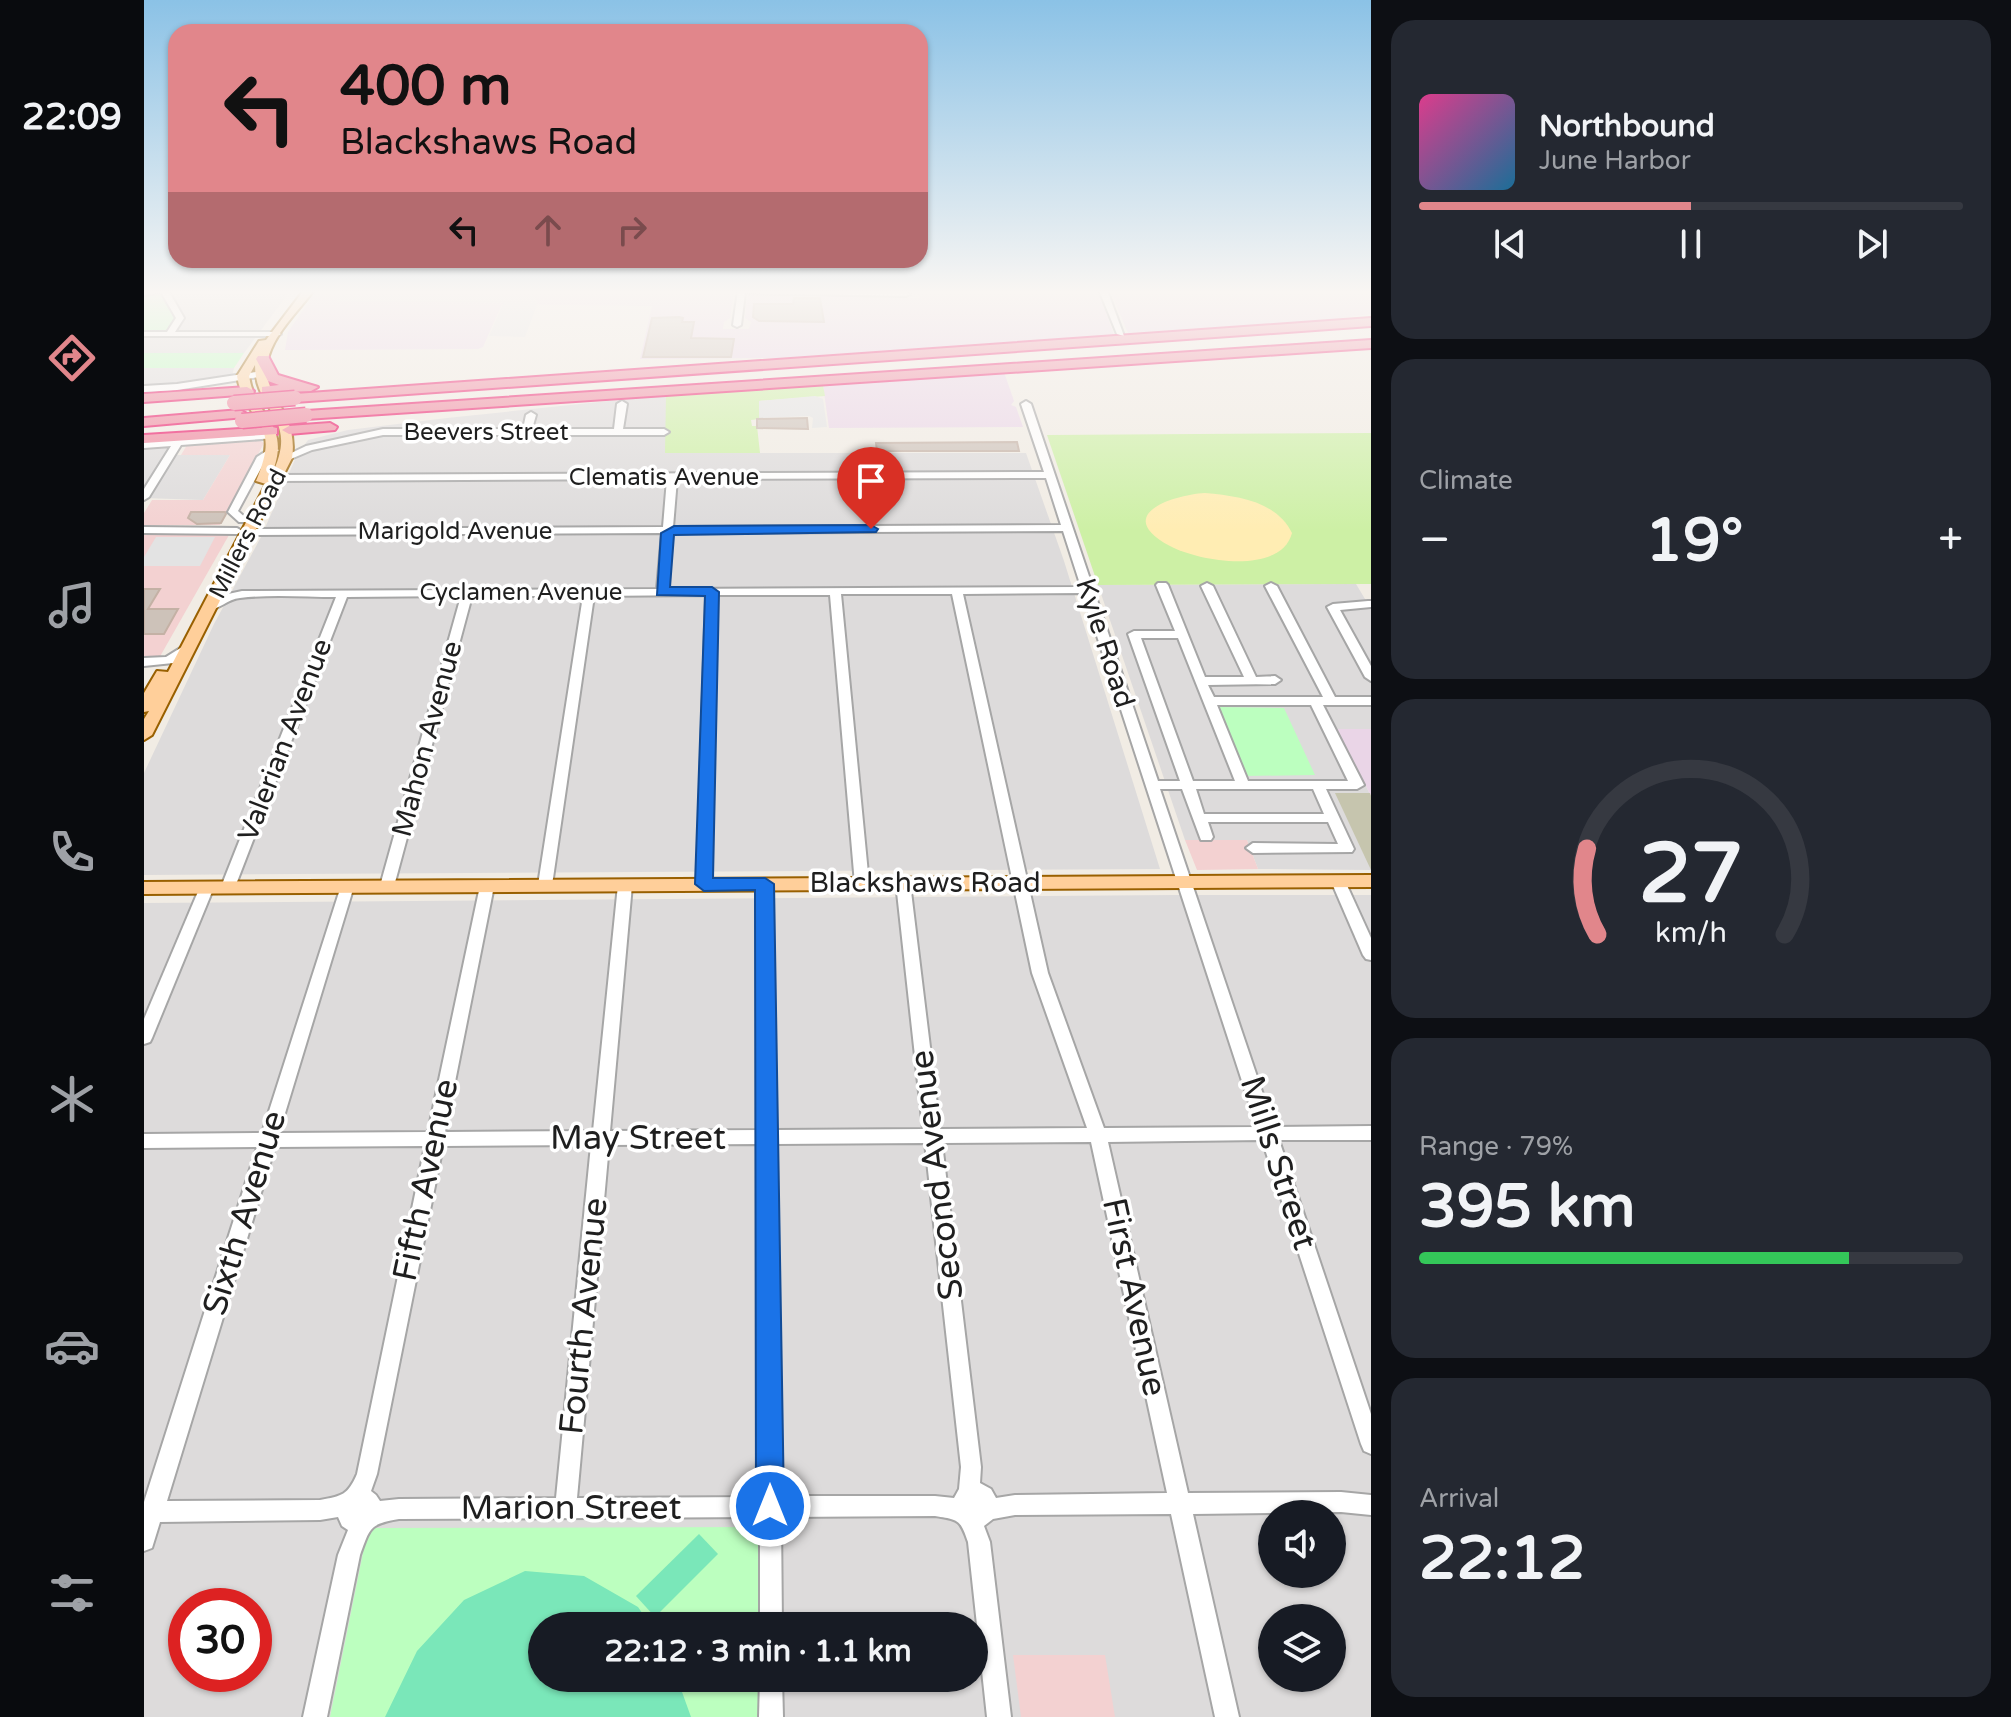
<!DOCTYPE html>
<meta charset="utf-8">
<style>
body{margin:0;font-family:"Varela Round",sans-serif;background:#242831;color:#f1f3f6;height:100vh;display:flex;flex-direction:column;font-size:30px;white-space:nowrap}
*{box-sizing:border-box;margin:0}
p{font-size:26px;color:#9ea1a6}
.icon{flex:none;width:44px;height:44px;fill:none;stroke:currentColor;stroke-width:2;stroke-linecap:round;stroke-linejoin:round}
.map{position:relative;flex:1;overflow:hidden}
.drawer{display:flex;flex-direction:column;gap:20px;padding:20px;background:#0d0f14;width:640px}
.drawer>*{flex:none}
.banner{position:absolute;left:24px;top:24px;width:760px;height:244px;border-radius:24px;box-shadow:0 2px 6px #0004;background:#e1868b;color:#111;overflow:hidden}
.buttons{position:absolute;left:1114px;top:1500px;display:grid;gap:16px}
.buttons a{display:grid;place-items:center;width:88px;height:88px;border-radius:50%;background:#171b24;box-shadow:0 2px 6px #0004;font-size:40px}
.speed{position:absolute;left:24px;top:1588px;display:flex;gap:16px;font-size:40px;font-weight:700;text-align:center}
.speed>*{display:grid;place-content:center;width:104px;height:104px;border-radius:50%;background:#171b24;box-shadow:0 2px 6px #0004;line-height:1}
.speed .limit{border:12px solid #d22;background:#fff;color:#111}
.pin{position:absolute;display:grid;place-items:center;width:68px;height:68px;color:#fff;margin:-82px -34px;border-radius:50% 50% 50% 0;rotate:-45deg;box-shadow:0 0 8px #0007}
.pin .icon{rotate:45deg}
.me{position:absolute;width:88px;margin:-44px;rotate:0deg;stroke-linejoin:round;filter:drop-shadow(0 0 6px #0008)}
.turn{display:flex;align-items:center;gap:28px;height:168px;padding:0 40px;font-size:36px}
.turn .icon{width:104px;height:104px;stroke-width:2.5}
.turn b{display:block;font-size:56px;line-height:68px}
.lanes{display:flex;align-items:center;height:76px;padding:0 40px;background:#0003;justify-content:center;gap:40px;direction:ltr}
.lanes .off{opacity:.35}
.big{font-size:60px;font-weight:700;line-height:1.1}
.drawer .card{flex:1;display:flex;flex-direction:column;justify-content:center;gap:12px;min-width:0;padding:0 28px;border-radius:24px;background:#242831}
.drawer .dial{align-items:center;gap:0}
.dial svg{height:208px;overflow:visible;fill:none;stroke:#363941;stroke-width:7;stroke-linecap:round;text-anchor:middle}
.dial text{fill:#f1f3f6;stroke:none}
.song{display:flex;align-items:center;gap:24px}
.cover{width:96px;height:96px;border-radius:12px;background:linear-gradient(135deg,hsl(330 70% 55%),hsl(200 70% 35%))}
.played{height:8px;border-radius:4px;background:linear-gradient(90deg,#e1868b 50%,#363941 50%)}
.keys{display:flex;justify-content:space-around;direction:ltr}
.heat{display:flex;justify-content:space-between;align-items:center;font-size:44px;direction:ltr}
.charge{height:12px;border-radius:6px;background:linear-gradient(90deg,#34c759 79%,#363941 0)}
.trip{position:absolute;left:384px;top:1612px;width:460px;height:80px;border-radius:40px;background:#171b24;box-shadow:0 2px 6px #0004;font-weight:700;line-height:80px;text-align:center}
main{display:flex;flex:1;min-height:0}
.menu{display:flex;flex-direction:column;width:144px;justify-content:space-around;align-items:center;background:#090b0e;color:#9ea1a6}
.menu .icon{width:56px;height:56px}
.menu .on{color:#e1868b}
.menu b{font-size:36px;color:#f1f3f6}
.map>svg:first-child{display:block}
.residential{fill:#dddbdb;fill-rule:evenodd}
.commercial{fill:#f3d1d1}
.industrial{fill:#ead5e7}
.construction{fill:#c6c5ae}
.grass{fill:#cdf0a5}
.sand{fill:#ffedb3}
.park{fill:#bcffbf}
.pitch{fill:#7ae7b9}
.parking{fill:#e3e3e3}
.building{fill:#cdc2b9;stroke:#c4b1a5;stroke-width:2}
.lines{fill:none;stroke-linecap:round;stroke-linejoin:round}
.minor-casing{stroke:#a6a6a6;stroke-width:4}
.major-casing{stroke:#996000;stroke-width:4}
.highway-casing{stroke:#ec1366;stroke-width:4}
.minor{fill:#fff;fill-rule:evenodd}
.major{fill:#ffcf9a;fill-rule:evenodd}
.highway{fill:#ef849c;fill-rule:evenodd}
.highway-bridge-casing{stroke:#ec1366;stroke-width:17;stroke-linecap:butt}
.highway-bridge{stroke:#ef849c;stroke-width:14}
.route{fill:#1a73e8;stroke:#114b97;stroke-width:2}
.labels{text-anchor:middle;dominant-baseline:central;stroke-width:7;stroke-linejoin:round;paint-order:stroke}
.far-street-label{font-size:24px;fill:#1f1f1f;stroke:#fff}
.street-label{font-size:28px;fill:#1f1f1f;stroke:#fff}
.near-street-label{font-size:34px;fill:#1f1f1f;stroke:#fff}
</style>
<main>
<nav class="menu">
<b>22:09</b>
<svg class="icon on" aria-label="directions" viewBox="0 0 24 24"><path d="M12 3l9 9-9 9-9-9zM9 14v-3h6M13 9l2 2-2 2"/></svg>
<svg class="icon" aria-label="music" viewBox="0 0 24 24"><path d="M9 18V5l10-2v13"/><circle cx="6" cy="18" r="3"/><circle cx="16" cy="16" r="3"/></svg>
<svg class="icon" aria-label="phone" viewBox="0 0 24 24"><path d="M5 4h4l2 5-3 2q2 4 5 5l2-3 5 2v4C11 20 4 13 5 4z"/></svg>
<svg class="icon" aria-label="climate" viewBox="0 0 24 24"><path d="M12 3v18M4 7l16 10M4 17L20 7"/></svg>
<svg class="icon" aria-label="car" viewBox="0 0 24 24"><path d="M5 17H2v-5l4-1 3-4h7l3 4 3 1v5h-3M9 17h6M6 11h13"/><circle cx="7" cy="17" r="2"/><circle cx="17" cy="17" r="2"/></svg>
<svg class="icon" aria-label="filters" viewBox="0 0 24 24"><path d="M4 7h16M4 17h16"/><circle cx="9" cy="7" r="2"/><circle cx="15" cy="17" r="2"/></svg>
</nav>
<div class="map">
<svg width="1227" height="1717" viewBox="0 0 1227 1717">
<rect width="100%" height="100%" fill="#f1ece4"/>
<g class="residential">
<polygon points="0,290 147,290 100,353 0,353"/>
<polygon points="0,368 90,368 88,376 0,387"/>
<polygon points="522,395 522,453 882,453 920,561 1016,869 0,875 0,773 70,624 117,537 153,455 164,440 204,430 303,418"/>
<polygon points="31,444 25,455 86,455 59,500 0,498 0,447"/>
<polygon points="1212,584 1227,609 1227,729 1194,730 1227,796 1227,870 1114,869 1103,840 1041,840 954,585"/>
<path d="M1029,895H1227V1717H0V903ZM1128,1514H1188V1574H1128ZM42,1606H110V1674H42ZM1128,1618H1188V1678H1128ZM398,1626H830V1678H398Z"/>
</g>
<g class="commercial">
<polygon points="115,440 120,443 76,525 0,525 0,513 8,500 59,500 86,455 37,455 43,445"/>
<polygon points="0,535 85,535 14,660 0,660"/>
<polygon points="1041,840 1103,840 1114,869 1053,870"/>
<polygon points="869,1655 961,1655 971,1717 877,1717"/>
</g>
<g class="industrial">
<polygon points="173,290 590,290 586,318 580,322 579,329 605,329 607,322 601,318 603,296 608,294 775,298 775,290 954,290 970,335 634,358 496,359 508,306 358,304 339,347 334,349 141,350 144,332"/>
<polygon points="966,290 1227,290 1227,314 1182,320 984,333"/>
<polygon points="860,372 870,401 867,405 872,407 879,427 685,428 679,385"/>
<polygon points="1193,729 1227,729 1227,796"/>
</g>
<polygon class="construction" points="1191,793 1226,793 1227,796 1227,870"/>
<g class="grass">
<polygon points="679,385 681,396 615,401 615,419 607,420 608,426 613,426 616,453 521,453 522,395"/>
<polygon points="1227,433 1227,584 954,585 903,435"/>
</g>
<path class="sand" d="M1061,493C1094,496 1132,501 1148,533C1137,575 1056,562 1026,546C968,515 1028,495 1061,493Z"/>
<g class="park">
<polygon points="18,293 33,319 26,332 0,332 0,296"/>
<polygon points="0,353 100,353 90,368 0,368"/>
<polygon points="1072,707 1140,708 1171,775 1100,776"/>
<polygon points="616,1527 617,1626 398,1626 398,1678 617,1678 617,1717 186,1717 224,1528"/>
</g>
<g class="pitch">
<polygon points="555,1534 574,1554 511,1617 492,1596"/>
<polygon points="381,1571 440,1576 494,1607 507,1626 398,1626 398,1678 533,1678 547,1717 241,1717 273,1651 320,1600"/>
</g>
<g class="parking">
<polygon points="197,295 392,297 393,305 381,337 345,336 359,304 363,303 193,301"/>
<polygon points="671,396 679,399 683,427 668,428 669,418 665,416 615,418 615,401"/>
<polygon points="12,537 71,537 56,566 0,566 0,557"/>
</g>
<g class="building">
<polygon points="650,298 676,298 680,322 615,321 609,317 610,304 649,304"/>
<polygon points="535,317 539,318 538,322 550,322 547,338 590,339 587,357 499,357 508,318"/>
<polygon points="663,418 664,429 613,428 613,419"/>
<polygon points="873,442 875,451 733,451 732,443"/>
<polygon points="47,512 81,512 82,514 77,523 53,524 44,518"/>
<polygon points="0,589 16,589 4,609 34,609 20,634 0,634"/>
</g>
<g class="lines">
<defs>
<g id="minor">
<polygon points="24,290 40,318 31,332 133,332 137,334 133,336 0,336 0,332 23,332 32,318 17,292 0,295 0,291"/>
<polygon points="594,290 762,292 766,294 762,296 601,293 597,325 593,327 589,325"/>
<polygon points="955,290 963,290 980,336 973,334"/>
<polygon points="125,370 129,373 128,375 33,390 0,392 0,386 33,384"/>
<polygon points="478,401 483,404 479,429 520,429 525,432 520,435 239,435 168,450 142,461 137,458 162,446 239,429 379,429 382,415 387,412 392,415 388,429 470,429 473,404"/>
<path d="M882,401L887,404L1014,781H1036L984,634L990,631H1031L1012,585L1014,583H1022L1024,585L1061,677H1100L1057,586L1063,583L1069,586L1112,677L1131,676L1137,680L1131,684L1064,685L1070,697H1179L1121,586L1127,583L1133,586L1191,697H1227V705H1179L1220,785L1213,789H1182L1210,849L1208,852L1109,853L1102,848L1109,843L1194,844L1184,822H1064L1069,837L1067,840H1057L1038,789H1016L1130,1127L1227,1126V1140H1135L1227,1414V1454L1220,1451L1217,1444L1118,1140L964,1142L1044,1493L1197,1492L1227,1495V1515L1197,1512L1049,1514L1095,1717H1071L1027,1514L871,1515L849,1519L840,1526L846,1542L867,1717H843L824,1542C816,1519 815,1520 791,1516L637,1517L638,1626H616V1517L255,1519C225,1524 226,1528 216,1555L183,1717H159L194,1555L204,1530L198,1526L194,1517L176,1520L16,1522L8,1548L0,1551V1502L113,1147L0,1148V1134L118,1133L198,883L203,881L210,886L135,1133L284,1132L336,886L343,881L350,886L301,1132L449,1131L474,885L481,880L488,885L466,1131L615,1130L614,884L621,879L628,884L631,1130L779,1129L752,883L759,878L766,883L796,1129L943,1128L888,973L808,594H697L725,884L723,887H713L711,884L686,595H573L567,884L565,887H555L553,884L562,595L450,596L408,885L401,890L394,885L439,596H328L250,886L243,891L236,886L317,596L203,597L91,887L89,890H79L77,887L192,597C161,597 127,594 96,598C83,599 74,611 62,610V606L75,596L98,591L513,589L518,533L105,535L100,532L105,529L519,527L523,479L133,481L128,478L133,475L900,472L877,404ZM902,478L917,525L529,527L533,479ZM919,531L937,587L524,589L528,533ZM939,593L1113,1127L960,1128L904,973L819,594ZM997,638H1034L1091,781H1049ZM1073,705H1167L1204,781H1104ZM1052,789H1169L1180,814H1060ZM947,1142L1023,1493L871,1495L852,1498L847,1489L836,1483L837,1467L798,1143ZM781,1143L817,1467L815,1489L810,1498L791,1496H636L632,1144ZM615,1144V1497L433,1498L465,1145ZM447,1145L412,1498L255,1499L236,1501L232,1495L227,1491L233,1474L299,1146ZM281,1146L213,1474C204,1495 198,1496 176,1500L23,1501L131,1147Z"/>
<polygon points="129,433 132,434 132,438 37,445 5,497 0,500 0,489 27,446 0,448 0,442"/>
<polygon points="127,448 135,450 122,459 94,511 104,520 103,522 95,522 84,512 113,457"/>
<polygon points="0,527 93,528 98,531 93,534 0,533"/>
<polygon points="1224,601 1227,601 1227,607 1196,610 1227,666 1227,681 1221,677 1183,607 1189,604"/>
<polygon points="46,642 50,643 50,647 29,663 0,666 0,658 22,657"/>
<polygon points="1194,876 1201,881 1227,938 1227,960 1222,959 1219,955 1187,881"/>
<polygon points="63,882 70,887 8,1038 6,1042 0,1044 0,1019 56,887"/>
<polygon points="616,1678 638,1678 639,1717 615,1717"/>
</g>
<g id="major">
<path d="M160,290H170C154,312 127,336 123,364C118,396 155,412 148,458L8,735L0,740V719L5,711L0,712V693L13,671L24,672L122,484L112,481C139,418 102,427 93,376L115,341L122,340ZM111,365C111,413 157,417 127,476C149,423 112,421 105,376Z"/>
<polygon points="1227,875 1227,887 0,894 0,882"/>
</g>
<g id="highway">
<polygon points="1227,318 1227,326 151,402 144,398 151,394"/>
<polygon points="1227,340 1227,348 162,419 155,415 162,411"/>
<polygon points="114,356 124,356 134,375 174,387 167,391 118,393 118,387 135,385 124,381 112,359"/>
<polygon points="103,387 110,391 108,394 0,402 0,394"/>
<polygon points="96,410 103,414 101,417 0,426 0,418"/>
<polygon points="186,423 193,427 191,430 145,434 138,430 145,426"/>
<polygon points="128,427 133,428 133,434 0,443 0,435"/>
</g>
</defs>
<use href="#minor" class="minor-casing"/>
<use href="#major" class="major-casing"/>
<use href="#highway" class="highway-casing"/>
<use href="#minor" class="minor"/>
<use href="#major" class="major"/>
<use href="#highway" class="highway"/>
<defs>
<g id="highway-bridge">
<polyline points="90,403 151,398"/>
<polyline points="98,421 162,415"/>
</g>
</defs>
<use href="#highway-bridge" class="highway-bridge-casing"/>
<use href="#highway-bridge" class="highway-bridge"/>
</g>
<linearGradient id="sky" x2="0" y2="1"><stop stop-color="#8bc2e6"/><stop offset="0.55" stop-color="#f9f6f3"/><stop offset="1" stop-color="#f9f6f3" stop-opacity="0"/></linearGradient>
<rect width="1227" height="531" fill="url(#sky)"/>
<polygon class="route" points="727,525 734,529 732,532 530,535 526,587 568,587 575,592 569,878 621,878 630,884 640,1506 635,1516 626,1520 616,1516 612,1506 611,890 560,891 551,884 561,596 513,595 517,533 530,526"/>
<g class="labels">
<g class="far-street-label">
<text x="342" y="432">Beevers Street</text>
<text x="520" y="477">Clematis Avenue</text>
<text x="311" y="531">Marigold Avenue</text>
<text transform="translate(104 534) rotate(-63)">Millers Road</text>
<text x="377" y="592">Cyclamen Avenue</text>
</g>
<g class="street-label">
<text transform="translate(961 643) rotate(72)">Kyle Road</text>
<text transform="translate(283 739) rotate(-75)">Mahon Avenue</text>
<text transform="translate(141 740) rotate(-69)">Valerian Avenue</text>
<text x="781" y="883">Blackshaws Road</text>
</g>
<g class="near-street-label">
<text x="494" y="1138">May Street</text>
<text transform="translate(1134 1163) rotate(72)">Mills Street</text>
<text transform="translate(793 1175) rotate(-97)">Second Avenue</text>
<text transform="translate(282 1180) rotate(-78)">Fifth Avenue</text>
<text transform="translate(101 1213) rotate(-73)">Sixth Avenue</text>
<text transform="translate(990 1297) rotate(78)">First Avenue</text>
<text transform="translate(440 1316) rotate(-84)">Fourth Avenue</text>
<text x="427" y="1508">Marion Street</text>
</g>
</g>
</svg>
<div class="buttons">
<a><svg class="icon" aria-label="sound" viewBox="0 0 24 24"><path d="M4 9h4l5-4v14l-5-4H4zM17 9q2 3 0 6"/></svg></a>
<a><svg class="icon" aria-label="layers" viewBox="0 0 24 24"><path d="M12 4l9 5-9 5-9-5zM3 14l9 5 9-5"/></svg></a>
</div>
<div class="speed"><div class="limit">30</div></div>
<div class="pin" style="left:727px;top:529px;background:#d93025"><svg class="icon" aria-label="arrive" viewBox="0 0 24 24"><path d="M6 21V4h12l-3 4 3 4H6"/></svg></div>
<svg class="me" style="left:626px;top:1506px" viewBox="-20 -20 40 40"><circle r="17" fill="#1a73e8" stroke="#fff" stroke-width="3"/><path d="M0-11L8 9 0 5-8 9z" fill="#fff"/></svg>
<div class="trip">22:12 · 3 min · 1.1 km</div>
<div class="banner">
<div class="turn"><svg class="icon" aria-label="left" viewBox="0 0 24 24"><path d="M17 20v-9H6M10 6l-5 5 5 5"/></svg><div><b>400 m</b>Blackshaws Road</div></div>
<div class="lanes"><svg class="icon" aria-label="left" viewBox="0 0 24 24"><path d="M17 20v-9H6M10 6l-5 5 5 5"/></svg><svg class="icon off" aria-label="ahead" viewBox="0 0 24 24"><path d="M12 20V5M6 11l6-6 6 6"/></svg><svg class="icon off" aria-label="right" viewBox="0 0 24 24"><path d="M7 20v-9h11M14 6l5 5-5 5"/></svg></div>
</div>
</div>
<section class="drawer">
<div class="card">
<div class="song"><i class="cover"></i><div><b>Northbound</b><p>June Harbor</p></div></div>
<div class="played"></div>
<div class="keys"><svg class="icon" aria-label="previous" viewBox="0 0 24 24"><path d="M18 5L8 12l10 7zM5 5v14"/></svg><svg class="icon" aria-label="pause" viewBox="0 0 24 24"><path d="M8 5v14M16 5v14"/></svg><svg class="icon" aria-label="next" viewBox="0 0 24 24"><path d="M6 5l10 7-10 7zM19 5v14"/></svg></div>
</div>
<div class="card"><p>Climate</p>
<div class="heat"><a>−</a><b class="big">19°</b><a>+</a></div>
</div>
<div class="card dial"><svg viewBox="0 0 100 80">
<path d="M14 69A42 42 0 1 1 86 69"/>
<path d="M14 69A42 42 0 0 1 10 36" stroke="#e1868b"/>
<text x="50" y="56" font-size="32" font-weight="700">27</text>
<text x="50" y="72" font-size="11">km/h</text>
</svg></div>
<div class="card"><p>Range · 79%</p><b class="big">395 km</b><div class="charge"></div></div>
<div class="card"><p>Arrival</p><b class="big">22:12</b></div>
</section>
</main>
